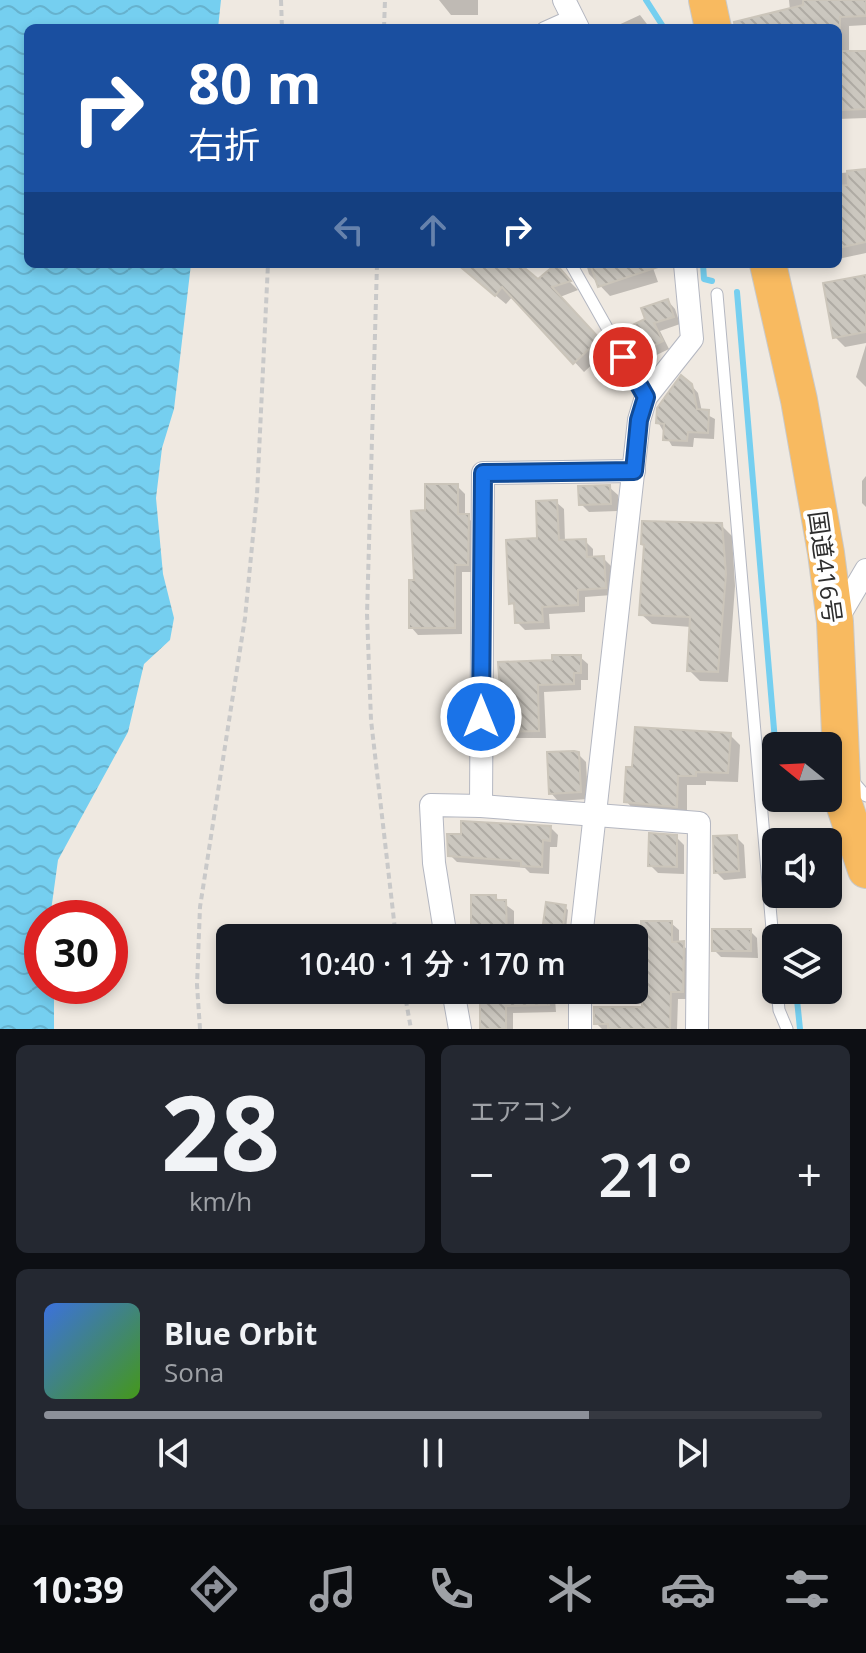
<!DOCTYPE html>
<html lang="ja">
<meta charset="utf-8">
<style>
body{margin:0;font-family:"Open Sans","Noto Sans JP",sans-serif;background:#242831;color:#f1f3f6;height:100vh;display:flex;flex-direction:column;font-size:30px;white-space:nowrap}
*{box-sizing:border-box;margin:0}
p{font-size:26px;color:#9ea1a6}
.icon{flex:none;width:44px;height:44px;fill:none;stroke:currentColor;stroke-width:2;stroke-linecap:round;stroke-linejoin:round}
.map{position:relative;height:1029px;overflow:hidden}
.drawer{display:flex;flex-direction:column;gap:16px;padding:16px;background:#0d0f14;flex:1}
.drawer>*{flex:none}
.hud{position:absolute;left:24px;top:24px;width:818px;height:244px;border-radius:12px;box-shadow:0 4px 12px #0003;background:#1a4fa0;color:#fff;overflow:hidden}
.needle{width:52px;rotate:288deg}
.buttons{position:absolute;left:762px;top:732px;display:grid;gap:16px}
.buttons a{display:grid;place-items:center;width:80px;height:80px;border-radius:12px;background:#171b24;box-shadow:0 4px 12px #0003;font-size:40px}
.speed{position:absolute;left:24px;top:900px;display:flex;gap:16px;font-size:40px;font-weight:700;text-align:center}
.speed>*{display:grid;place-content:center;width:104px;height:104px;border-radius:50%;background:#171b24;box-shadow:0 4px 12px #0003;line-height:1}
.speed .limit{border:12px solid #d22;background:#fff;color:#111}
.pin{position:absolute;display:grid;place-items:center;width:68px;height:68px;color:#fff;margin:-34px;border:4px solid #fff;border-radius:50%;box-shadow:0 2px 8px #0007}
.me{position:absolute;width:88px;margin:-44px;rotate:0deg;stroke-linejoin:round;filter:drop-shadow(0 0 6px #0008)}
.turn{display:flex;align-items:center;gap:28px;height:168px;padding:0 32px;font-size:36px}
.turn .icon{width:104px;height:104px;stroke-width:2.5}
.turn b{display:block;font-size:56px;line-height:68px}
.lanes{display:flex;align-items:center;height:76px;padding:0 32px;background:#0003;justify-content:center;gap:40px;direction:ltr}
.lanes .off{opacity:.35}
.big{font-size:60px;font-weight:600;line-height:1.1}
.drawer .tile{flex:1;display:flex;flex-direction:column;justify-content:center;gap:12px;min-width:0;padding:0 28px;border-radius:12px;background:#242831}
.drawer .dial{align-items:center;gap:0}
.dial b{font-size:104px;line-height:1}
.song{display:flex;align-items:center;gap:24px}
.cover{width:96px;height:96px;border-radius:12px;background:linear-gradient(135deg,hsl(220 70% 55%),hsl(100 70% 35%))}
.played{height:8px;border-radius:4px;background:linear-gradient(90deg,#8c9099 70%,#363941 70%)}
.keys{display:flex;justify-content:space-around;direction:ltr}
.heat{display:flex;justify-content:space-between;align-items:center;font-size:44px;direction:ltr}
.drawer .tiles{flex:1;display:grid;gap:16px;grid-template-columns:1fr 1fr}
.tile:last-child{grid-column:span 2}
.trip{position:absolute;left:216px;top:924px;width:432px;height:80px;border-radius:12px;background:#171b24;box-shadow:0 4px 12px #0003;font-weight:600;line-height:80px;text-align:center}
.tab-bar{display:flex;height:128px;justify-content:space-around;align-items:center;background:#090b0e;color:#9ea1a6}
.tab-bar .icon{width:56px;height:56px}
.tab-bar .selected{color:#8c9099}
.tab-bar b{font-size:36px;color:#f1f3f6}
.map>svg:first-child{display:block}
.water{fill:url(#water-waves)}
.shadow{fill:#0003}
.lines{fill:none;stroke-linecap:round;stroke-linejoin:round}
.stream{stroke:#75cff0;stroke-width:6}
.building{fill:url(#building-back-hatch);stroke:#cbc5ba;stroke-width:2}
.service-casing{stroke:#b4b7c1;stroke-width:13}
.minor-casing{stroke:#b4b7c1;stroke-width:24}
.trunk-casing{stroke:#c9c9c9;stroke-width:38}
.path{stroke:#c9c9c9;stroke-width:4;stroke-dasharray:6 4;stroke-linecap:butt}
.service{stroke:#fff;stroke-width:11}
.minor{stroke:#fff;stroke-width:22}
.trunk{stroke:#f8ba60;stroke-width:36}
.route-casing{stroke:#114b97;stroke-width:20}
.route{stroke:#1a73e8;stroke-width:14}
.labels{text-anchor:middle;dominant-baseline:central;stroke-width:8;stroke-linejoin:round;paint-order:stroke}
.street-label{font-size:24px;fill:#2e2e2e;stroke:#fff}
</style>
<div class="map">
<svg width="866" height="1029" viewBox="0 0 866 1029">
<defs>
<pattern id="water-waves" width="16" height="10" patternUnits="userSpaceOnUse" patternTransform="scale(2)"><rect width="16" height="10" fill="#75cff0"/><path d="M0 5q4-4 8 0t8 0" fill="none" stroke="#66b2ce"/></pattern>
<pattern id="building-back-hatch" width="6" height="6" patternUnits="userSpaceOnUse" patternTransform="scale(2)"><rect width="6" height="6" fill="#cbc7bf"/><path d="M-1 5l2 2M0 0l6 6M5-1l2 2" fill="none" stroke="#afaba4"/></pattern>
</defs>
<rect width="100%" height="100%" fill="#efe9e1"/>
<polygon class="water" points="0,0 221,0 218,28 28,28 28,264 191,264 174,409 162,448 156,498 163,574 174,618 170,640 144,664 128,732 58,860 50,918 42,918 42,986 54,986 54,1029 0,1029"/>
<g class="shadow">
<polygon points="439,0 478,0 478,15 451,15"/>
<polygon points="789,0 866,0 866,25 849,26 849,53 866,53 866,118 838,119 841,173 866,171 866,253 838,259 838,28 750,28 790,10"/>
<polygon points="640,15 650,28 612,28"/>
<polygon points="458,264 516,264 538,282 557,269 578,290 560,297 608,350 584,372 513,296 506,304"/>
<polygon points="586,264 664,264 653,268 658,282 610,296 589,274"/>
<polygon points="866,277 866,343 845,347 835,337"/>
<polygon points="668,301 675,309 680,324 660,331 669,349 642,362 634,354 647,320"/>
<polygon points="866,345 866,387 856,377"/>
<polygon points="691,385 698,393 702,412 715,419 714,439 694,438 693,447 672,446 658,422"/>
<polygon points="866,476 866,507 862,503 862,481"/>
<polygon points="457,486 465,494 465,516 475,524 475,572 462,572 462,634 418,635 411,627 427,512"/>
<polygon points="609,487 618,495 618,511 589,512 581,504"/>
<polygon points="556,502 564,509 565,542 585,541 593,549 593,558 603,558 611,566 612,595 585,597 585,612 549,614 550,629 525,630 517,622 517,608 511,603"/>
<polygon points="721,525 732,536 735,586 728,682 700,681 689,670 691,627 652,624 641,614"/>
<polygon points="580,657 588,664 588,680 581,680 581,690 544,692 546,738 513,738 505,731 554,662"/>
<polygon points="730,735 740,745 738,782 706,781 706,785 687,785 687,816 636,812 626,801"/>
<polygon points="578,754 586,762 588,799 558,801 551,793"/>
<polygon points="550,827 558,835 557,847 550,847 549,874 530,873 525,868 457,862 450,855 463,836"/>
<polygon points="676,837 684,845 684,874 658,873 650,865"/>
<polygon points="736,837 744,845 746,878 724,880 716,872"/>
<polygon points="495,897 514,911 514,938 473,938"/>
<polygon points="565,907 568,910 566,929 548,927 545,923"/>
<polygon points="671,923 679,930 679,944 691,951 690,999 678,999 677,1029 602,1029 596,1023 644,1009 644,964 634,964 634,938 613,938 613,929"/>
<polygon points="750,931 757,938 758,958 721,957 714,950"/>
<polygon points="478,990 547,991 555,999 556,1012 513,1013 513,1029 482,1029"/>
</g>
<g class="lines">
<g class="stream">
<polyline points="646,0 664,28"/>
<polyline points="703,264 704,279 712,281"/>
<polyline points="737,292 776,753"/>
<polyline points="779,798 780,807"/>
<polyline points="796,990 800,1029"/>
</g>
</g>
<g class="building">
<polygon points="803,0 866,0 866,16 840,17 840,28 735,28 734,22 803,5"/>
<polygon points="838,51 866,51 866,109 843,110 843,103 838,103"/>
<polygon points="866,169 866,242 838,248 838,186 848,185 847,171"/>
<polygon points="457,264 520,264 538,279 556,264 571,281 552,287 600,339 573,364 502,287 495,296"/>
<polygon points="590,264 658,264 658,267 598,287"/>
<polygon points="866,275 866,332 833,338 823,283"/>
<polygon points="668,299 674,317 654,323 663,341 633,356 620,331 645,319 641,308"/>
<polygon points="681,375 692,384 697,409 709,410 708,433 688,432 687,441 663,440 664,424 656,423 657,408"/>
<polygon points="425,484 458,484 458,514 469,514 468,565 455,565 455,628 409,628 409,580 414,580 411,511 425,510"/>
<polygon points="610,485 611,504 579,505 578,486"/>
<polygon points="557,500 559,540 586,539 587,557 604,556 606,588 578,590 578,605 542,607 543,622 515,623 514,603 509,604 506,540 537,538 536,501"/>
<polygon points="642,521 722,523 726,574 718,672 687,671 690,617 639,615 644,545 641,544"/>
<polygon points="552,655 581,655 581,673 574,673 574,684 538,685 539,731 503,732 498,662 552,660"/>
<polygon points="635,727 731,733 728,773 696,772 696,776 678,776 677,807 624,802 626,767 632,767"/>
<polygon points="574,751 579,752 581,792 549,794 547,752"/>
<polygon points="461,821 551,826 550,841 543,840 542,867 521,866 521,861 448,856 447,834 461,834"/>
<polygon points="649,833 677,835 677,867 648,866"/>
<polygon points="737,835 739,871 714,873 713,836"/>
<polygon points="471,895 496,895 496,900 506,900 507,938 471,938"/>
<polygon points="546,902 566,905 563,926 543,924"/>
<polygon points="641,921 672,921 672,942 684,941 683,992 671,992 670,1029 608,1029 608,1024 594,1024 594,1007 642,1007"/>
<rect x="712" y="929" width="39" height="22"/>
<polygon points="480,990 548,990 549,1005 506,1006 506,1029 480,1029"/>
</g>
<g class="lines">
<defs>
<g id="service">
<polyline points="543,28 572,15"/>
<polyline points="571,264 646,397"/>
<polyline points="717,294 776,975"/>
<polyline points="852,780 866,796"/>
<polyline points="777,990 779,1010 787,1029"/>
</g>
<g id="minor">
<polyline points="564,0 578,28"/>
<polyline points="836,621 866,570"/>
<polyline points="481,806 483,473 634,471"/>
<polyline points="446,938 434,863 431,805 481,806 699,823 697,1029"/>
<polyline points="581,938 639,420 646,397 692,339 685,264"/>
<polyline points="453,990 460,1029"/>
<polyline points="580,1029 580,990"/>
</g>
<g id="trunk">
<polyline points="707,0 713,28"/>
<polyline points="768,264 799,400 826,553 835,622 843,801 866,870"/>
</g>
</defs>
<use href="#service" class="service-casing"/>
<use href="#minor" class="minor-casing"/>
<use href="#trunk" class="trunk-casing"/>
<g class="path">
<polyline points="281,0 282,28"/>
<polyline points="384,28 385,0"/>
<polyline points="377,264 367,614 371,720 396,938"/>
<polyline points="404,990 411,1029"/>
<polyline points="200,1029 197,985 200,907 245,618 257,495 268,264"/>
</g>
<use href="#service" class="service"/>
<use href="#minor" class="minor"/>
<use href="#trunk" class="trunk"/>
</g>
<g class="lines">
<defs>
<polyline id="route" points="481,717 483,473 634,471 639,420 646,397 623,357"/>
</defs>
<use href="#route" class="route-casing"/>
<use href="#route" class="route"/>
</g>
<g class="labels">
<g class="street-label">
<text transform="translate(826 567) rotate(82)">国道416号</text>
</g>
</g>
</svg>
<div class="buttons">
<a><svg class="needle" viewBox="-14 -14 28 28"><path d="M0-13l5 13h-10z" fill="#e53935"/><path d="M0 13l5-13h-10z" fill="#9ea1a6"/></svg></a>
<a><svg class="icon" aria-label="sound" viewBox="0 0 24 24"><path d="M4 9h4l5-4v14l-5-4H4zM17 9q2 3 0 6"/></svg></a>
<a><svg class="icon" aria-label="layers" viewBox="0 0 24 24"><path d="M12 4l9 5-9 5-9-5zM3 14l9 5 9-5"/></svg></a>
</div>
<div class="speed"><div class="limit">30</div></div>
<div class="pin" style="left:623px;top:357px;background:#d93025"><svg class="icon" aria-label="arrive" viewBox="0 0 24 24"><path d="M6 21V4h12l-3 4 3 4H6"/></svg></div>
<svg class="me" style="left:481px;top:717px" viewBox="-20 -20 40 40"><circle r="17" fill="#1a73e8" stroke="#fff" stroke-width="3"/><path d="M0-11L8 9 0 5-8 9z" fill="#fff"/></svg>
<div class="trip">10:40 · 1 分 · 170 m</div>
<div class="hud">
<div class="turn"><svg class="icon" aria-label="right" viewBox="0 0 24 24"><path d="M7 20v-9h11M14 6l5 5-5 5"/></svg><div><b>80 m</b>右折</div></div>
<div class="lanes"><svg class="icon off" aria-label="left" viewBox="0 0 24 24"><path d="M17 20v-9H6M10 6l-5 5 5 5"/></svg><svg class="icon off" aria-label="ahead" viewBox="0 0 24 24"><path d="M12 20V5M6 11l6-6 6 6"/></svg><svg class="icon" aria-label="right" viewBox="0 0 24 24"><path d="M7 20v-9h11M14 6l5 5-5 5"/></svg></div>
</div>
</div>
<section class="drawer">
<div class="tiles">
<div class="tile dial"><b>28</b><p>km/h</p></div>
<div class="tile"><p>エアコン</p>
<div class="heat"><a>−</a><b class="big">21°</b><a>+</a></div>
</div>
<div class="tile">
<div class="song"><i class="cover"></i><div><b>Blue Orbit</b><p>Sona</p></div></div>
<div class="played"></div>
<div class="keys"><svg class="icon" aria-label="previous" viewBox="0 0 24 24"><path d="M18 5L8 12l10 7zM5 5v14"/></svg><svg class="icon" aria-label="pause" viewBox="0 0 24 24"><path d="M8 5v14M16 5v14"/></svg><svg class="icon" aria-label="next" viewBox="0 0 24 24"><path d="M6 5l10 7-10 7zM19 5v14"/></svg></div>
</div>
</div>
</section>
<nav class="tab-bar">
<b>10:39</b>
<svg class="icon selected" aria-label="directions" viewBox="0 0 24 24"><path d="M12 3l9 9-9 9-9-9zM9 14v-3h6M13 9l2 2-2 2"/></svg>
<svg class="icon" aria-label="music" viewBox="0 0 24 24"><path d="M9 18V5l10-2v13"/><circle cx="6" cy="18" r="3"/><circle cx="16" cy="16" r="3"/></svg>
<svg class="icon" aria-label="phone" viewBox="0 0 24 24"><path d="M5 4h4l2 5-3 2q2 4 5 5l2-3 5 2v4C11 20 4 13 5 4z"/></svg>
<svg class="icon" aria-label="climate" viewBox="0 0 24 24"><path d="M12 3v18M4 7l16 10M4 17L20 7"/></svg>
<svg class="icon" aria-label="car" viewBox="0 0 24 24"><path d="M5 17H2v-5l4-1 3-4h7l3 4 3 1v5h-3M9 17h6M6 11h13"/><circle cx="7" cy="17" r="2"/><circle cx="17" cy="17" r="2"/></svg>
<svg class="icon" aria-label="filters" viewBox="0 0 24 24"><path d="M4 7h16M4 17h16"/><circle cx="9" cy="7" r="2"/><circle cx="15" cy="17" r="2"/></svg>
</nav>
